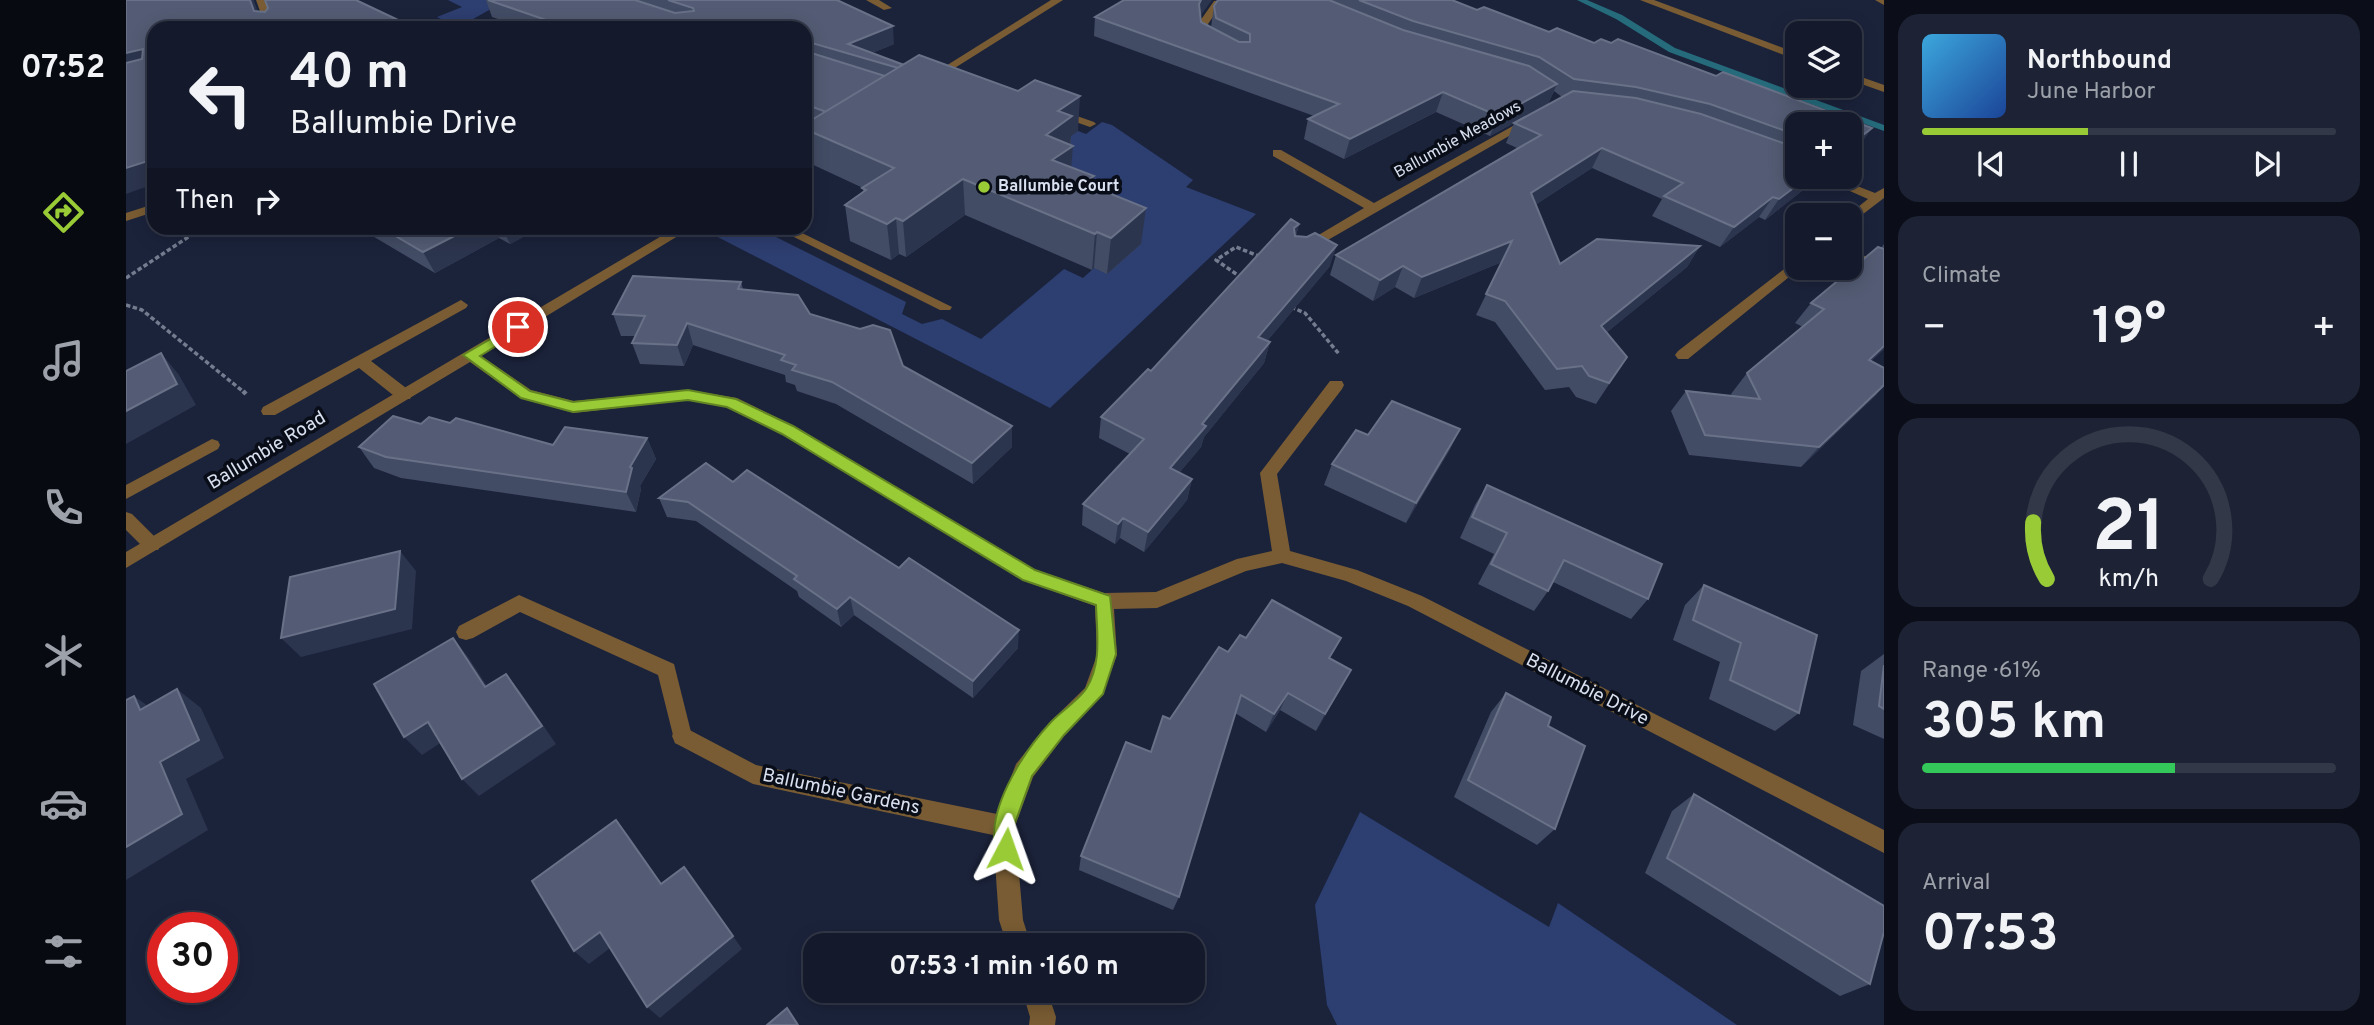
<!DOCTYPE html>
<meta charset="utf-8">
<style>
body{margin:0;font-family:Overpass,sans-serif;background:#1d2334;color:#f1f3f6;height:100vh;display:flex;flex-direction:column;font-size:26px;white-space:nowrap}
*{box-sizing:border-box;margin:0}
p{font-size:23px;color:#9da1a9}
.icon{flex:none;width:38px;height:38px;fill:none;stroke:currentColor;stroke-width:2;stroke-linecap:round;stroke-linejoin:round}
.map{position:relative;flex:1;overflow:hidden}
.drawer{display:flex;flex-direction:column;gap:14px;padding:14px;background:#0b0e18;width:490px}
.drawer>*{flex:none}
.banner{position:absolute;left:21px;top:21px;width:665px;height:214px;border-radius:21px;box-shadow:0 4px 18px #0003,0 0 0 2px #333848;background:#141a2c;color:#f1f3f6;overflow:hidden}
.tools{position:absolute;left:1659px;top:21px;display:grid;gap:14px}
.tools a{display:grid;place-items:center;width:77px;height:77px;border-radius:14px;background:#141a2c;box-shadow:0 4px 18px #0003,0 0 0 2px #333848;font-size:35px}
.speed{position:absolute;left:21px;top:912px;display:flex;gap:14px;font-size:35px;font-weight:700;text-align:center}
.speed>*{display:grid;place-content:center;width:91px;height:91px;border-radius:50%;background:#141a2c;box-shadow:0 4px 18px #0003,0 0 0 2px #333848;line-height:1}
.speed .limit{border:10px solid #d22;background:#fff;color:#111}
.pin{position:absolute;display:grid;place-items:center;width:60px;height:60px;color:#fff;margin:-30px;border:4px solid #fff;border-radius:50%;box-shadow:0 2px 7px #0007}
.me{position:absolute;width:77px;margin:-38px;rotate:4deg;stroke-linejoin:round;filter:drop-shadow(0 0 5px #0008)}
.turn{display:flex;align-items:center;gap:24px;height:147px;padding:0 28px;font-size:32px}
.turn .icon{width:91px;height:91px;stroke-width:2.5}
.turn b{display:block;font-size:49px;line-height:60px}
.then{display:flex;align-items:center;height:66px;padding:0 28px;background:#0003;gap:14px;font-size:26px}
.big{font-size:52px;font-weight:700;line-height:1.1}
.drawer .card{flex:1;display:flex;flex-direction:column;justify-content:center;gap:10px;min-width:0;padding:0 24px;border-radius:21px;background:#1d2334}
.drawer .dial{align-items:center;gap:0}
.dial svg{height:182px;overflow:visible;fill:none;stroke:#333848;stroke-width:7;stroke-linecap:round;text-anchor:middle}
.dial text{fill:#f1f3f6;stroke:none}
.song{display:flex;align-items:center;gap:21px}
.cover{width:84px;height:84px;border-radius:10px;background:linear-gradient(135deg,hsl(200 70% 55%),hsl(220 70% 35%))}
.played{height:7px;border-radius:4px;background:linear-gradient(90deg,#99cb36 40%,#333848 40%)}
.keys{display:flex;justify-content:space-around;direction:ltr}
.heat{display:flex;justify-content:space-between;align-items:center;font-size:38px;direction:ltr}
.charge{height:10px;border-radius:5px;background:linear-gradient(90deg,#34c759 61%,#333848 0)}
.trip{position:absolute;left:677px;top:933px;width:402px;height:70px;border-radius:21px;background:#141a2c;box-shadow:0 4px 18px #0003,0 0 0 2px #333848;font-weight:700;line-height:70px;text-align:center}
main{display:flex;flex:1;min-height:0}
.dock{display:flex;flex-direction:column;width:126px;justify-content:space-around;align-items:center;background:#080a12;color:#9da1a9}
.dock .icon{width:49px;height:49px}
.dock .current{color:#99cb36}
.dock b{font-size:32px;color:#f1f3f6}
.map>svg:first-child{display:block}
.green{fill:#2d3e70}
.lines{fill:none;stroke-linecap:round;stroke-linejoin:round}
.stream{fill:#256b7c;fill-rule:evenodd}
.path-far1{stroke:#747c90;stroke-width:3.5;stroke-dasharray:4.5 2.5;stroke-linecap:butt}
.path{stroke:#747c90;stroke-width:4.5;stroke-dasharray:5 3.5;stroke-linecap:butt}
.service{fill:#795c33;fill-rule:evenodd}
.minor{fill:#795c33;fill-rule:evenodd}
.tertiary{fill:#795c33;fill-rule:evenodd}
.wall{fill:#424c64}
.shaded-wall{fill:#2c354e}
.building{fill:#535c74;stroke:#687187;stroke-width:2}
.route{fill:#99cb36;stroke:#638423;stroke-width:2}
.poi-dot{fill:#99cb36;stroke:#090d17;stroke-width:2.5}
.labels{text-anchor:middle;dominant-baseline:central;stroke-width:7;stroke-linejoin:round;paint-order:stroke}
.far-street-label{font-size:16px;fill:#d9e0f0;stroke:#090d17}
.far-poi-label{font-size:16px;font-weight:bold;fill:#d9e0f0;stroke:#090d17;text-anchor:start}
.street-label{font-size:19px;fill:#d9e0f0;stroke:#090d17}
</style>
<main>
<nav class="dock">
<b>07:52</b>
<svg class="icon current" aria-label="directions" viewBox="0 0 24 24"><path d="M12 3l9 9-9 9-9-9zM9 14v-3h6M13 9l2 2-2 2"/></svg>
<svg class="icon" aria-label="music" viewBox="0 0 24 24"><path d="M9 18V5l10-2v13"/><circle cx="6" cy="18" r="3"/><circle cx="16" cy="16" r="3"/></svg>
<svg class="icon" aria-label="phone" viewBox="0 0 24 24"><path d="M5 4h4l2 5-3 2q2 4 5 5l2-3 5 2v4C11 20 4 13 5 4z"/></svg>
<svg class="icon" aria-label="climate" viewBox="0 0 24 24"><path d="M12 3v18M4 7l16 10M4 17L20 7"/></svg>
<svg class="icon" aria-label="car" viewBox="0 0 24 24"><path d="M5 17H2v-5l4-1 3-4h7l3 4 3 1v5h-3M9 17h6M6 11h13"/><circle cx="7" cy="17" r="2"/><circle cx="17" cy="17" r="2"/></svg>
<svg class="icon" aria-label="filters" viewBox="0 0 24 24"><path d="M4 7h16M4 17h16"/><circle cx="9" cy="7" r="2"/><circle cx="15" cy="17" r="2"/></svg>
</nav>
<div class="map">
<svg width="1758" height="1025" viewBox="0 0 1758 1025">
<rect width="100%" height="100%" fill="#1b233b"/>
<g class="green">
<polygon points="322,0 381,0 331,28 317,28 323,23 311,17 336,7"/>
<polygon points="976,122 986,125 1067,180 1060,187 1130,214 924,408 580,231 585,228 632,228 780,302 776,314 796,324 816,319 855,339 938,269 957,278 968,268 956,219 930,146 952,131 960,134"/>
<polygon points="1234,812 1423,927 1432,903 1611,1025 1211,1025 1201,1005 1189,905"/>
</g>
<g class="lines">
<polygon class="stream" points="1451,0 1461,0 1496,15 1549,48 1758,125 1758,131 1543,52 1490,19"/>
<g class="path-far1">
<polyline points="0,278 76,228"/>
<polyline points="1116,278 1090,260 1110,247 1135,257"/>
<polyline points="0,305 16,310 119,393"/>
<polyline points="1165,307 1179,313 1213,354"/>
</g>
<polyline class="path" points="117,391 120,394"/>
<g class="service">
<polygon points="931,109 968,122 970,124 964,127 927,114 925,112"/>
<polygon points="650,228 666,228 826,307 824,310 814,310"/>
<polygon points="335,300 342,305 340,308 245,361 284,391 286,395 284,399 272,399 233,368 149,415 137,415 135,411 137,407"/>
<polygon points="86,439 92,441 94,445 92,449 0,499 0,485"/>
<polygon points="0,512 6,514 32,540 35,545 32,550 20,550 0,530"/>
<polygon points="393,595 548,664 566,736 563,743 556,746 549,743 532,675 394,612 347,638 340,640 333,638 330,632 333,626"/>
</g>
<g class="minor">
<polygon points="130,0 140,0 150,28 140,28"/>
<polygon points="740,0 753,0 766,8 758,10"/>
<polygon points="925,0 937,0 808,81 799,79"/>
<polygon points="1102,0 1095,5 1082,24 1085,38 1089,42 1084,45 1076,42 1072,24 1088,1"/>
<polygon points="1749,0 1758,0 1758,5"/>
<polygon points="1407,115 1413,118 1411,120 1181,252 1171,252 1169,249 1238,208 1147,156 1147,150 1155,150 1248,203"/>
<polygon points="1692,177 1708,177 1749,193 1758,188 1758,198 1724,224 1722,215 1742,199"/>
<polygon points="28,204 28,212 0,221 0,213"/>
<polygon points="549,228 565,228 355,356 405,390 448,401 562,390 611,398 668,426 910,570 978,593 1030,592 1111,559 1146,551 1134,473 1204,381 1216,381 1218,385 1216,389 1151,474 1164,551 1231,570 1296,596 1758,830 1758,853 1282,606 1220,581 1156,563 1120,571 1031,608 988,609 991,655 977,693 938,736 907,777 889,826 897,920 905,945 881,945 873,920 867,835 627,784 549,743 546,736 549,729 556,726 630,765 871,814 890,764 924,722 959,688 971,655 969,606 896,580 656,434 601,407 562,400 448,413 394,398 344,362 0,568 0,552"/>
<polygon points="1724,250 1758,264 1758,273 1724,259"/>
<polygon points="1671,259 1671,268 1674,268 1562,359 1552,359 1549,355 1552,351"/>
<polygon points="896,990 921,990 930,1017 929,1025 903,1025 904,1017"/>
</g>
<g class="tertiary">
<polygon points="1514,0 1528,0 1671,53 1671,60"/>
<polygon points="1724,73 1758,85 1758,92 1724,80"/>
</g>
</g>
<g class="wall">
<polygon points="360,0 711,0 768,44 746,53 952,131 945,136 945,168 968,176 967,187 1015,244 981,274 968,268 966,270 839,215 780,257 773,254 765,260 724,241 719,205 737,193 737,188 681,162 679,152 679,124 681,123 679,122 679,28 399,28 366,17"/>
<polygon points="1092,0 1311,0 1351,10 1423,32 1468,43 1485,43 1746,128 1732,147 1671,124 1671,177 1691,179 1639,220 1633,217 1594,247 1526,216 1536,199 1466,168 1409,205 1434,264 1574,246 1561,267 1481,332 1501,357 1470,404 1450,397 1443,387 1419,390 1369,322 1350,315 1376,262 1288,298 1269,287 1247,301 1204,275 1210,255 1391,148 1380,143 1388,123 1436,97 1428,91 1422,104 1364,136 1310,112 1218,159 1178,139 1182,119 1188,116 968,36 969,17 1074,16 1075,22 1085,27 1088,6"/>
<polygon points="1173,224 1170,236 1204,266 1141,341 1144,342 1138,363 1078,437 1075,447 1053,473 1066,479 1061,500 1018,552 994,538 989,544 956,525 957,504 1004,454 973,438 975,417 1025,371"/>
<polygon points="233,228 414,228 384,244 373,238 309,273"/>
<polygon points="1758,244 1758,349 1745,361 1751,394 1675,467 1563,455 1545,411 1560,391 1606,396 1605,394 1621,373 1677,327 1669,323 1685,303 1755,248"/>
<polygon points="615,282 617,289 684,314 886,426 886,447 847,484 710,404 671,391 669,385 660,382 659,375 567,345 558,366 514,364 506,343 509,336 495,336 487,314"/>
<polygon points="324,423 427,445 521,438 530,459 514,486 515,489 510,512 275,478 248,468 233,447"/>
<polygon points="1334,429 1323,451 1280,523 1198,485 1206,464 1242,435"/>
<polygon points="607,482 892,648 847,698 728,615 715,627 673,597 671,591 570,521 541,517 533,498"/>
<polygon points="1361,485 1522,599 1505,619 1427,582 1422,591 1408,611 1352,584 1368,554 1334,538 1349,505"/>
<polygon points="1578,585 1673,713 1649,731 1583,699 1594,662 1547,640 1559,605"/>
<polygon points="1120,638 1205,659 1215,688 1190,731 1154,710 1140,732 1109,713 1053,897 1047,910 953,870 955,856 1025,752 1044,719 1102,652"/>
<polygon points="1758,654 1758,739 1727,725 1735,671"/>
<polygon points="1380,693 1422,726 1429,829 1411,845 1328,797 1365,712"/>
<polygon points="1568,794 1744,984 1714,996 1519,873 1546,811"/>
</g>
<g class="shaded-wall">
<polygon points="124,0 128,0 128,1 138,28 128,11"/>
<polygon points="1075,0 1086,0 1070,22 1073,4"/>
<polygon points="767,26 768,44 736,57 722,44"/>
<polygon points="17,49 28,66 0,75 0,53"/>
<polygon points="1431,84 1422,104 1364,136 1372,116"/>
<polygon points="1317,92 1310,112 1218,159 1224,139"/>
<polygon points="954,96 952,131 945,136 944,147 947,146 944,181 925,196 920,135 932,111"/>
<polygon points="1746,128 1732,147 1724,154 1724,145"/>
<polygon points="1476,148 1466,168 1395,214 1405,193"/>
<polygon points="28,159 28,184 0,194 0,168"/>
<polygon points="968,176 965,212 958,183"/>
<polygon points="1682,177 1693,177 1691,179 1639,220 1653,199"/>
<polygon points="837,179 839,215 780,257 777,221"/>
<polygon points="1647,197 1633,217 1594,247 1608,227"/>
<polygon points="1020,208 1015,244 981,274 985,238"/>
<polygon points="770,218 773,254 765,260 761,224"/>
<polygon points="1173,224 1168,244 1168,228"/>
<polygon points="344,228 368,228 373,238 309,273 297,252"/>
<polygon points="376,228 414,228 384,244"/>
<polygon points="971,232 968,268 966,270 969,234"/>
<polygon points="1386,241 1376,262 1288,298 1296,277"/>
<polygon points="1211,245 1204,266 1127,358 1132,337"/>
<polygon points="1574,246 1561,267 1463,347 1475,326"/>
<polygon points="1277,266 1269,287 1247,301 1254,280"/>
<polygon points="561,323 567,345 558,366 551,345"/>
<polygon points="1144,342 1138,363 1078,437 1075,447 1040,489 1044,468 1076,424"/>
<polygon points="1758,346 1758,349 1725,380 1743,360"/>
<polygon points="35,353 53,375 70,405 0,444 0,411"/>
<polygon points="1758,385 1751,394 1675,467 1693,447"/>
<polygon points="886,426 886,447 847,484 846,463"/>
<polygon points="1334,429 1323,451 1280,523 1290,503"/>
<polygon points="521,438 530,459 514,486 515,489 510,512 500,492 504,467"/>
<polygon points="1066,479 1061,500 1018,552 1022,532"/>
<polygon points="997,518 994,538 989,544 992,524"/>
<polygon points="274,551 290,571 286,629 175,657 155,638"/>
<polygon points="724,597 728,615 715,627 711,609"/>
<polygon points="893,630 892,648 847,698 847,681"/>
<polygon points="327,638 342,657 374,706 359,687"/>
<polygon points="1225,670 1215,688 1190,731 1199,714"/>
<polygon points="380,674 395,693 430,744 353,796 336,779"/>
<polygon points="51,689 75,708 98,758 60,779 82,830 0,880 0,847 34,762"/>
<polygon points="1162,693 1154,710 1140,732 1148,714"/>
<polygon points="8,696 33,714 14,710"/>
<polygon points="302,722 319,740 296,755 278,737"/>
<polygon points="490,820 503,836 546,899 535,884"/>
<polygon points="474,932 488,945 463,964 448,951"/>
<polygon points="607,936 616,949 534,1018 521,1007"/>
</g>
<g class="building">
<polygon points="0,0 124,0 128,11 139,12 142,8 139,0 230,0 289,28 28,28 28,159 0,168 0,63 16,59 17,49 0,53"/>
<polygon points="362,0 509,0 549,13 568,11 567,8 542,0 711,0 767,26 722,44 778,65 772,68 679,41 679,28 443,28"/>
<polygon points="998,0 1075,0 1073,4 1075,22 1113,42 1124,42 1124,34 1090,18 1088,6 1092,0 1203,0 1277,30 1403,66 1431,84 1372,116 1317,92 1224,139 1182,119 1213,104 969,17"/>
<polygon points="1233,0 1326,0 1351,10 1358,7 1423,32 1431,28 1468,43 1475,39 1485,43 1492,39 1590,76 1597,72 1746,128 1724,145 1724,124 1671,124 1671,135 1584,104 1510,87 1448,79 1413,57 1287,21"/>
<polygon points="299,25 306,28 292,28"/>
<polygon points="679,51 759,76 700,112 679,104"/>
<polygon points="793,55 892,91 909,80 954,96 932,111 946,116 920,135 947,146 926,160 968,176 958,183 1020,208 985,238 971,232 969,234 837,179 777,221 770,218 761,224 719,205 740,190 736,188 768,168 679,129 679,124"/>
<polygon points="1447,91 1510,98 1575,114 1671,148 1671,177 1682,177 1653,199 1647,197 1608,227 1538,196 1557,183 1476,148 1405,193 1434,264 1471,239 1574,246 1475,326 1501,357 1483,383 1463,376 1456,366 1431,369 1379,301 1360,294 1386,241 1296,277 1277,266 1254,280 1210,255 1415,135 1388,123"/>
<polygon points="1165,219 1173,224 1168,228 1169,236 1181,237 1189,233 1211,245 1132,337 1144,342 1076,424 1080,426 1044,468 1066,479 1022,532 997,518 992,524 957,504 1018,439 975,417 1022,369 1025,371"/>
<polygon points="256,228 344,228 297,252"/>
<polygon points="1752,247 1758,249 1758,346 1743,360 1758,368 1758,385 1693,447 1579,435 1560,391 1634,399 1621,373 1698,309 1685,303"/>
<polygon points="507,276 615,282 612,289 672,295 684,314 734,329 747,325 764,330 777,366 886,426 846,463 706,382 666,370 670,365 655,360 659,355 561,323 551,345 506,343 519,316 487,314"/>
<polygon points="35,353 51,384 0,411 0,371"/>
<polygon points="1266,401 1334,429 1290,503 1206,464 1230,430 1242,435"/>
<polygon points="267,416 295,424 303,417 324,423 330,418 427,445 439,427 521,438 504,467 506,468 500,492 260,457 233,447"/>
<polygon points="580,463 607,482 621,470 773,568 783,558 893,630 847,681 724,597 711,609 668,579 671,576 562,502 533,498"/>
<polygon points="1361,485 1536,564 1522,599 1438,560 1422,591 1365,564 1381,533 1346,517"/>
<polygon points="274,551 269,609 155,638 164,577"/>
<polygon points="1578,585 1691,635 1673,713 1604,680 1615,643 1567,620"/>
<polygon points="1146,600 1215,638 1203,658 1225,670 1199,714 1162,693 1148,714 1115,695 1053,897 955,856 1000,742 1025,752 1037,716 1044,719 1093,647 1102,652 1114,635 1120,638"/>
<polygon points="327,638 359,687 380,674 416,726 336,779 302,722 278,737 248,684"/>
<polygon points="1758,665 1758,709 1753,706"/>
<polygon points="51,689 73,740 34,762 56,814 0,847 0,700 8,696 14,710"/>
<polygon points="1380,693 1425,717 1422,726 1459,746 1429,829 1342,780"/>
<polygon points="1568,794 1758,906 1758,932 1744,984 1541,858"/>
<polygon points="490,820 535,884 558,867 607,936 521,1007 474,932 448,951 406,881"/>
<polygon points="661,1008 672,1025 641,1025"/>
</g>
<path class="route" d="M392,323L396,324V330L354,356L404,391L447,402L562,390L610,399L667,426L909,570L984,596L990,654L977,694L938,735L906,776L888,826L890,849L887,857L880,860L872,857C855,816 897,752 925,722C935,711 951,702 960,689C976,664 971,633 970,605L897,580L656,434L601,407L562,400L447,412L395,398L337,355Z"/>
<circle class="poi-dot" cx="858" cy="187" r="7"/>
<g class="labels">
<g class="far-street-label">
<text transform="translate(1332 140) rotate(-29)">Ballumbie Meadows</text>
</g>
<g class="far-poi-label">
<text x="872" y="187">Ballumbie Court</text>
</g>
<g class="street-label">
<text transform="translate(141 451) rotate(-31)">Ballumbie Road</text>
<text transform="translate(1461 690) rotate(27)">Ballumbie Drive</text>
<text transform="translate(715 792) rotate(12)">Ballumbie Gardens</text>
</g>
</g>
</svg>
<div class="tools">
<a><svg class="icon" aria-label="layers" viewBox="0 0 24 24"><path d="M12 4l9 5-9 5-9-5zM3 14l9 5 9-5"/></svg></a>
<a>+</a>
<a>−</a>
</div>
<div class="speed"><div class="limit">30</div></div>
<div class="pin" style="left:392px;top:327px;background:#d93025"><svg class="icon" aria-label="arrive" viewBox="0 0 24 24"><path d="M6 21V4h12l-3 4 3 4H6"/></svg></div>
<svg class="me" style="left:880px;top:849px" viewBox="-20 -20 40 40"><path d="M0-17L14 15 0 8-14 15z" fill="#99cb36" stroke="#fff" stroke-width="4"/></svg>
<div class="trip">07:53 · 1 min · 160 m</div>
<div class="banner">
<div class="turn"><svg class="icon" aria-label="left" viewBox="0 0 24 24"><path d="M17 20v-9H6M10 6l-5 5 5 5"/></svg><div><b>40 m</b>Ballumbie Drive</div></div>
<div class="then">Then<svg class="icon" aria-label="right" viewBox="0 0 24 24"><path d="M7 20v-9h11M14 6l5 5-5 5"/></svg></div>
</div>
</div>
<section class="drawer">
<div class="card">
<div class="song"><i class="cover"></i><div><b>Northbound</b><p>June Harbor</p></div></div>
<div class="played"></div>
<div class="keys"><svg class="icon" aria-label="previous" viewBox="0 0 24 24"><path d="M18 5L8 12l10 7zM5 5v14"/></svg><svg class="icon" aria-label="pause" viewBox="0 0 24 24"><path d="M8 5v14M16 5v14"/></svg><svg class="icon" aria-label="next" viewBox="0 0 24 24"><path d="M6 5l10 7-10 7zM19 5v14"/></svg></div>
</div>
<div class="card"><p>Climate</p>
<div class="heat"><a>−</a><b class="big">19°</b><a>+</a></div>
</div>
<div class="card dial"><svg viewBox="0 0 100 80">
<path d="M14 69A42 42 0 1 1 86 69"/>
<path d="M14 69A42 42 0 0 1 8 44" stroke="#99cb36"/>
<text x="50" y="56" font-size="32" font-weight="700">21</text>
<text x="50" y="72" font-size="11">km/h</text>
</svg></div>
<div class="card"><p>Range · 61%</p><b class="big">305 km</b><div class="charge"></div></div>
<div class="card"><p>Arrival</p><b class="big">07:53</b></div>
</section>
</main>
